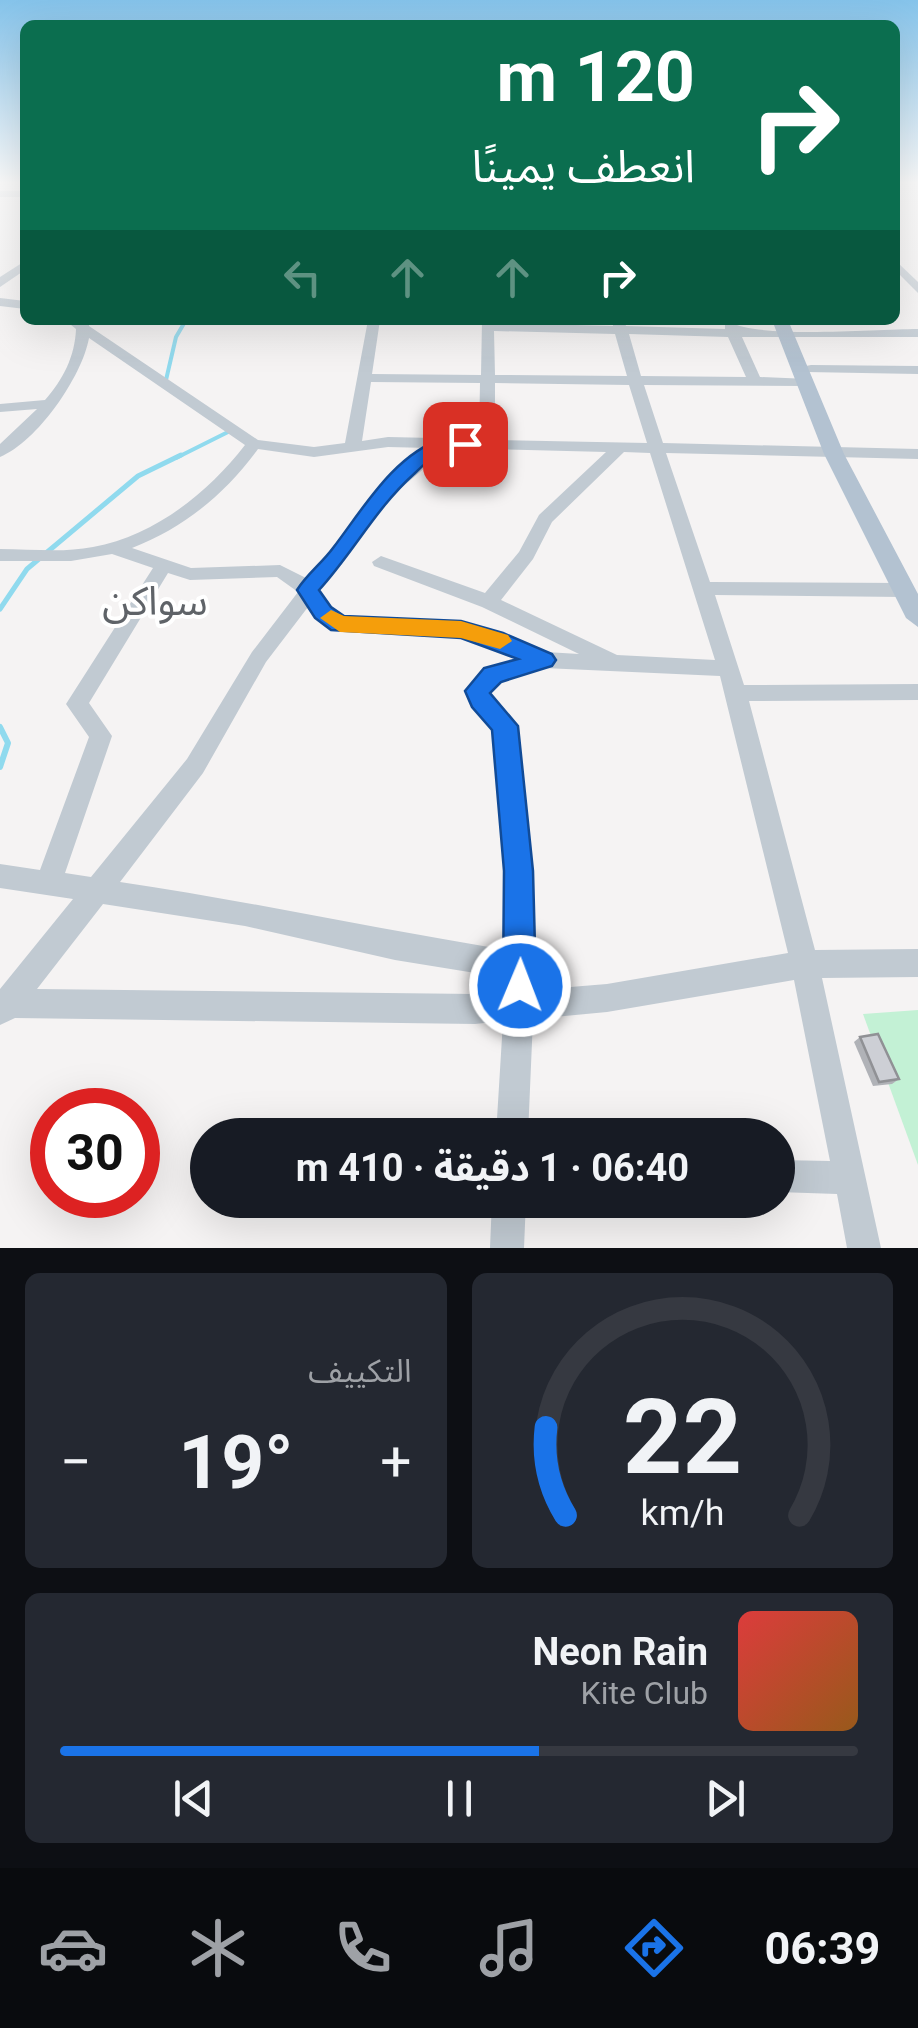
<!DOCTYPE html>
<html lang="ar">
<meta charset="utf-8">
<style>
body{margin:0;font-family:Roboto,"Noto Sans Arabic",sans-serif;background:#242831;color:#f1f3f6;direction:rtl;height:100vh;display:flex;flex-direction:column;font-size:38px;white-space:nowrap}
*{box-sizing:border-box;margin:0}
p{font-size:32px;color:#9ea1a6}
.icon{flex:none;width:55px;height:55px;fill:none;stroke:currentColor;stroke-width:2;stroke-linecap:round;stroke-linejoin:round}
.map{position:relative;height:1248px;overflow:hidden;direction:ltr}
.sheet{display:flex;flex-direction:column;gap:25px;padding:25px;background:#0d0f14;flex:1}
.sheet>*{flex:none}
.banner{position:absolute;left:20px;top:20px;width:880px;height:305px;border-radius:15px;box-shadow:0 10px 40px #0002;direction:rtl;background:#0b6e4f;color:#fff;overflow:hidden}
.speed{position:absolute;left:30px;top:1088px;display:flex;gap:20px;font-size:50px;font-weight:700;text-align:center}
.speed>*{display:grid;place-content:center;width:130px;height:130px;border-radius:50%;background:#171b24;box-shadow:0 10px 40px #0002;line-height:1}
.speed .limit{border:15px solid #d22;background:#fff;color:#111}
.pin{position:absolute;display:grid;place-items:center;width:85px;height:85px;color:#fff;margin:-42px;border-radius:20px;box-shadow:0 5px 15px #0006}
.me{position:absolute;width:110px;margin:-55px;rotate:1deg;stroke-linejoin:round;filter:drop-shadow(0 0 8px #0008)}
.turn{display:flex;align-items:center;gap:35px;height:210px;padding:0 40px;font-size:45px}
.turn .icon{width:130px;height:130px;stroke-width:2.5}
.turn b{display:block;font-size:70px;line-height:85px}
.lanes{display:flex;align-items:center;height:95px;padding:0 40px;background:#0003;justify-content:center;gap:50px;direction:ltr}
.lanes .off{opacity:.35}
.big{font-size:75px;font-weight:700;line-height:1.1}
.sheet .widget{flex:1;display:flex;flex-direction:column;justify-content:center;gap:15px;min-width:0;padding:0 35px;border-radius:15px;background:#242831}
.sheet .dial{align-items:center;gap:0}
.dial svg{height:260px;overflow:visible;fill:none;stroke:#363941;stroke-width:7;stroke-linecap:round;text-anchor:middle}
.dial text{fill:#f1f3f6;stroke:none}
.song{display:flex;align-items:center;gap:30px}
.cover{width:120px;height:120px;border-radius:15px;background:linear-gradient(135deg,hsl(0 70% 55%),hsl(30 70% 35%))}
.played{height:10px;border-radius:5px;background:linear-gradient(90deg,#1a73e8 60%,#363941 60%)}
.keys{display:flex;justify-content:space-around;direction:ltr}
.heat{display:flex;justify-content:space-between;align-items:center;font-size:55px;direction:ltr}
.sheet .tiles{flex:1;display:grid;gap:25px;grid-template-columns:1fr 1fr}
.widget:last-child{grid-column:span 2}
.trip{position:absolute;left:190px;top:1118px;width:605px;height:100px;border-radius:50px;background:#171b24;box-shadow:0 10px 40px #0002;font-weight:700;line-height:100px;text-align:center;direction:rtl}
.tabs{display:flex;height:160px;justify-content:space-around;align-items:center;background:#090b0e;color:#9ea1a6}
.tabs .icon{width:70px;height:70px}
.tabs .selected{color:#1a73e8}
.tabs b{font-size:45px;color:#f1f3f6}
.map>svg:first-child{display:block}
.green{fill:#c3f1d5}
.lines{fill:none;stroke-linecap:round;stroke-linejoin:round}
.stream-far2{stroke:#90daee;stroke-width:4}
.stream-far1{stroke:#90daee;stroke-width:5}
.stream{stroke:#90daee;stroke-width:6}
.minor{fill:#c1cad2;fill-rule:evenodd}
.major{fill:#b3c2d1;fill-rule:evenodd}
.wall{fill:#b0b2b7}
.building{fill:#cdcfd5;stroke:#909195;stroke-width:2.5}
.route{fill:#1a73e8;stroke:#114b97;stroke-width:2.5}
.slow{fill:#f59e0b}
.labels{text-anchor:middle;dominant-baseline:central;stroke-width:8;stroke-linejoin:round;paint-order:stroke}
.quarter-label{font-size:40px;fill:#5f6368;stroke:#fff}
</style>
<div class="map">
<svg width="918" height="1248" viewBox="0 0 918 1248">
<rect width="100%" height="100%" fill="#f5f3f3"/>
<polygon class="green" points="918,1010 918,1165 863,1014"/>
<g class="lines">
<g class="stream-far2">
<polyline points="166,380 176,337 186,320"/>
<polyline points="176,458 228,432 226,427"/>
</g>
<polyline class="stream-far1" points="0,609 27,569 138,476 181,455"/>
<polyline class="stream" points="0,727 8,743 0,767"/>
<g class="minor">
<rect x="0" y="191" width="25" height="6"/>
<polygon points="895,260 918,282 918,293 895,270"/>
<polygon points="25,261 25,270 0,287 0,277"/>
<polygon points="0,298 25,301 25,309 0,306"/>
<path d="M65,320H89V326L258,440L314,447L345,443L368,320H380L372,374L481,375L482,320H494V323L613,326L612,320H624L626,326L725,329V323L730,322C759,339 875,329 918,329V337H742L760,377L809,379L811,382L804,386L644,385L663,443L918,449V459L666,453L710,582L903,583L913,590L903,597L715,595L744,685L918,684V700L749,701L815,950L918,949V977L822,978L881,1248H847L837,1194L778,1192V1160L830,1161L794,980L607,1012L533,1019L528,1135H496L503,1021L475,1024L15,1018L0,1025V989L73,899L0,888V864L40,870L89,737L66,704L153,568L112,554L71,561H0V549C31,549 63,553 93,547C154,536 208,493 245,445L89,338C82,377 37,442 0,457V444L37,409L0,412V404L45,400C63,380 75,356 76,329ZM494,331L615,334L627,376L495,375ZM629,334L728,337L746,377L641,376ZM371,382L480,383L479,439L388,437L362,441ZM495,383L629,385L647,443L495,440ZM388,447L429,448L375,492L308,579L280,565L191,568L132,548C184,528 225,494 258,449L314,457ZM448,448L606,452L539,515L519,552L485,593L381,556L372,562L374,566L482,607L579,654L546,652L501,634L461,623L343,617L330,608L318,592L387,500ZM624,452L650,453L715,660L617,655L501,600L533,559L552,522ZM168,573L190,580L277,577L298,592L252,652L187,759L91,877L65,873L112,736L89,703ZM308,607L316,618L339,631L461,637L521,659L485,669L467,691L472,706L494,729L501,792L506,950C377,929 249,901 120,882L203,773L266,662ZM544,668L720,676L788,953L607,984L534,990L525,792L516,726L489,693L499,681ZM103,904L245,926L395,960L506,978L505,992L475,994L37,989Z"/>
<polygon points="811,365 918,366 918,374 806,372 806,366"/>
<polygon points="492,1200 526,1200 524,1248 490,1248"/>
</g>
<polygon class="major" points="772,320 788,320 844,454 918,594 918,627 906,618 824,454"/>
</g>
<polygon class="wall" points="860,1037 899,1079 892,1084 873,1086 854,1042"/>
<polygon class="building" points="878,1034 899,1079 879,1082 860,1037"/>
<linearGradient id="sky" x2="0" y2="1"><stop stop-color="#85c3ea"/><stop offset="0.51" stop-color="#fafafa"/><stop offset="1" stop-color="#fafafa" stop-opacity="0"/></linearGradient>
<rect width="918" height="358" fill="url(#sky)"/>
<path class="route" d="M444,438H465L474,444C465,451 455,446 445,450C435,455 422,466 414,474C376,508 353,553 319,590L331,607L344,616L461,621L503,633L552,654L556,660L552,666L501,682L490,693L518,726L533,871L536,986L531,998L520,1003L508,998L503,986L504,871L492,730L472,707L465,691L484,668L518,659L461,638L331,630L315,618L297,590C307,574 322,563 333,548C363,509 394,454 444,438Z"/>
<polygon class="slow" points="331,610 344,616 461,621 508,635 512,641 500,649 461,638 340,632 320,618"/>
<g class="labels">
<g class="quarter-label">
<text x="155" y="601">سواكن</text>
</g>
</g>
</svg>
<div class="speed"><div class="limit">30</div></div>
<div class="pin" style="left:465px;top:444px;background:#d93025"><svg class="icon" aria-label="arrive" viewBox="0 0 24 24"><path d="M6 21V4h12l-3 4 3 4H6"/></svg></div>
<svg class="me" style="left:520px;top:986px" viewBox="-20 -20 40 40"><circle r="17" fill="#1a73e8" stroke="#fff" stroke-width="3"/><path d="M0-11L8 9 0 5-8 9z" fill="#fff"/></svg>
<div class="trip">06:40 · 1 دقيقة · 410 m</div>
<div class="banner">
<div class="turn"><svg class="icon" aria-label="right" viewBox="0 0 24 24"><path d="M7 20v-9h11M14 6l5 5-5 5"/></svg><div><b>120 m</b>انعطف يمينًا</div></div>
<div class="lanes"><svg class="icon off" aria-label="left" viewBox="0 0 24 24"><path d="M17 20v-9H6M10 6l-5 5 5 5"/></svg><svg class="icon off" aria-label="ahead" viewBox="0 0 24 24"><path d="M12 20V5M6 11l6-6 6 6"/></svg><svg class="icon off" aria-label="ahead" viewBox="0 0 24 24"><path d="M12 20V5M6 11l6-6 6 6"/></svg><svg class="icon" aria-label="right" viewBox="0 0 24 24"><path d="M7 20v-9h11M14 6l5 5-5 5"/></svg></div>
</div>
</div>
<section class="sheet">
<div class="tiles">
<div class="widget dial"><svg viewBox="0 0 100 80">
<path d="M14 69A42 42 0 1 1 86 69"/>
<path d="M14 69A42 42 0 0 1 8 42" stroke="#1a73e8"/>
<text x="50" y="56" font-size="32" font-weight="700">22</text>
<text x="50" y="72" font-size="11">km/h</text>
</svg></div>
<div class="widget"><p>التكييف</p>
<div class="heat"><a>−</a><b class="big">19°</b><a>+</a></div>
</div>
<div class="widget">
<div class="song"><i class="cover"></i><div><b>Neon Rain</b><p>Kite Club</p></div></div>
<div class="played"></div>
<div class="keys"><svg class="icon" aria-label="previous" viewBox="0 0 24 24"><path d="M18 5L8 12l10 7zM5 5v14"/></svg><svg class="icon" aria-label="pause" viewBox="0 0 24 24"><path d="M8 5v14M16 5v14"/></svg><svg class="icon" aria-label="next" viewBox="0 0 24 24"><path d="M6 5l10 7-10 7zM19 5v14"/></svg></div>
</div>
</div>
</section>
<nav class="tabs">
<b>06:39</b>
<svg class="icon selected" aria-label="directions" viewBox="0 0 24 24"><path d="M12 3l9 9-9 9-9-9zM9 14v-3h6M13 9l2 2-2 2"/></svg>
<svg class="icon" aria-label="music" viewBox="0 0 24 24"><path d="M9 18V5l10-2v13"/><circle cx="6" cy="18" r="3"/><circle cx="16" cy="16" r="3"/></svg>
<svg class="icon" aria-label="phone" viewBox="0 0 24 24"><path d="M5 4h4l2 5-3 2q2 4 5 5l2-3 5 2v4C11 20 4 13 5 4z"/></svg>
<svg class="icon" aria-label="climate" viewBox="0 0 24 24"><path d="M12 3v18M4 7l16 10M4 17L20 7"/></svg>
<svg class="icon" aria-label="car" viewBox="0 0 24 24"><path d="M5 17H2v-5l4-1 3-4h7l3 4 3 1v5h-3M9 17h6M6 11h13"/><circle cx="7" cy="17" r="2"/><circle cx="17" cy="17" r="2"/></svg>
</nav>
